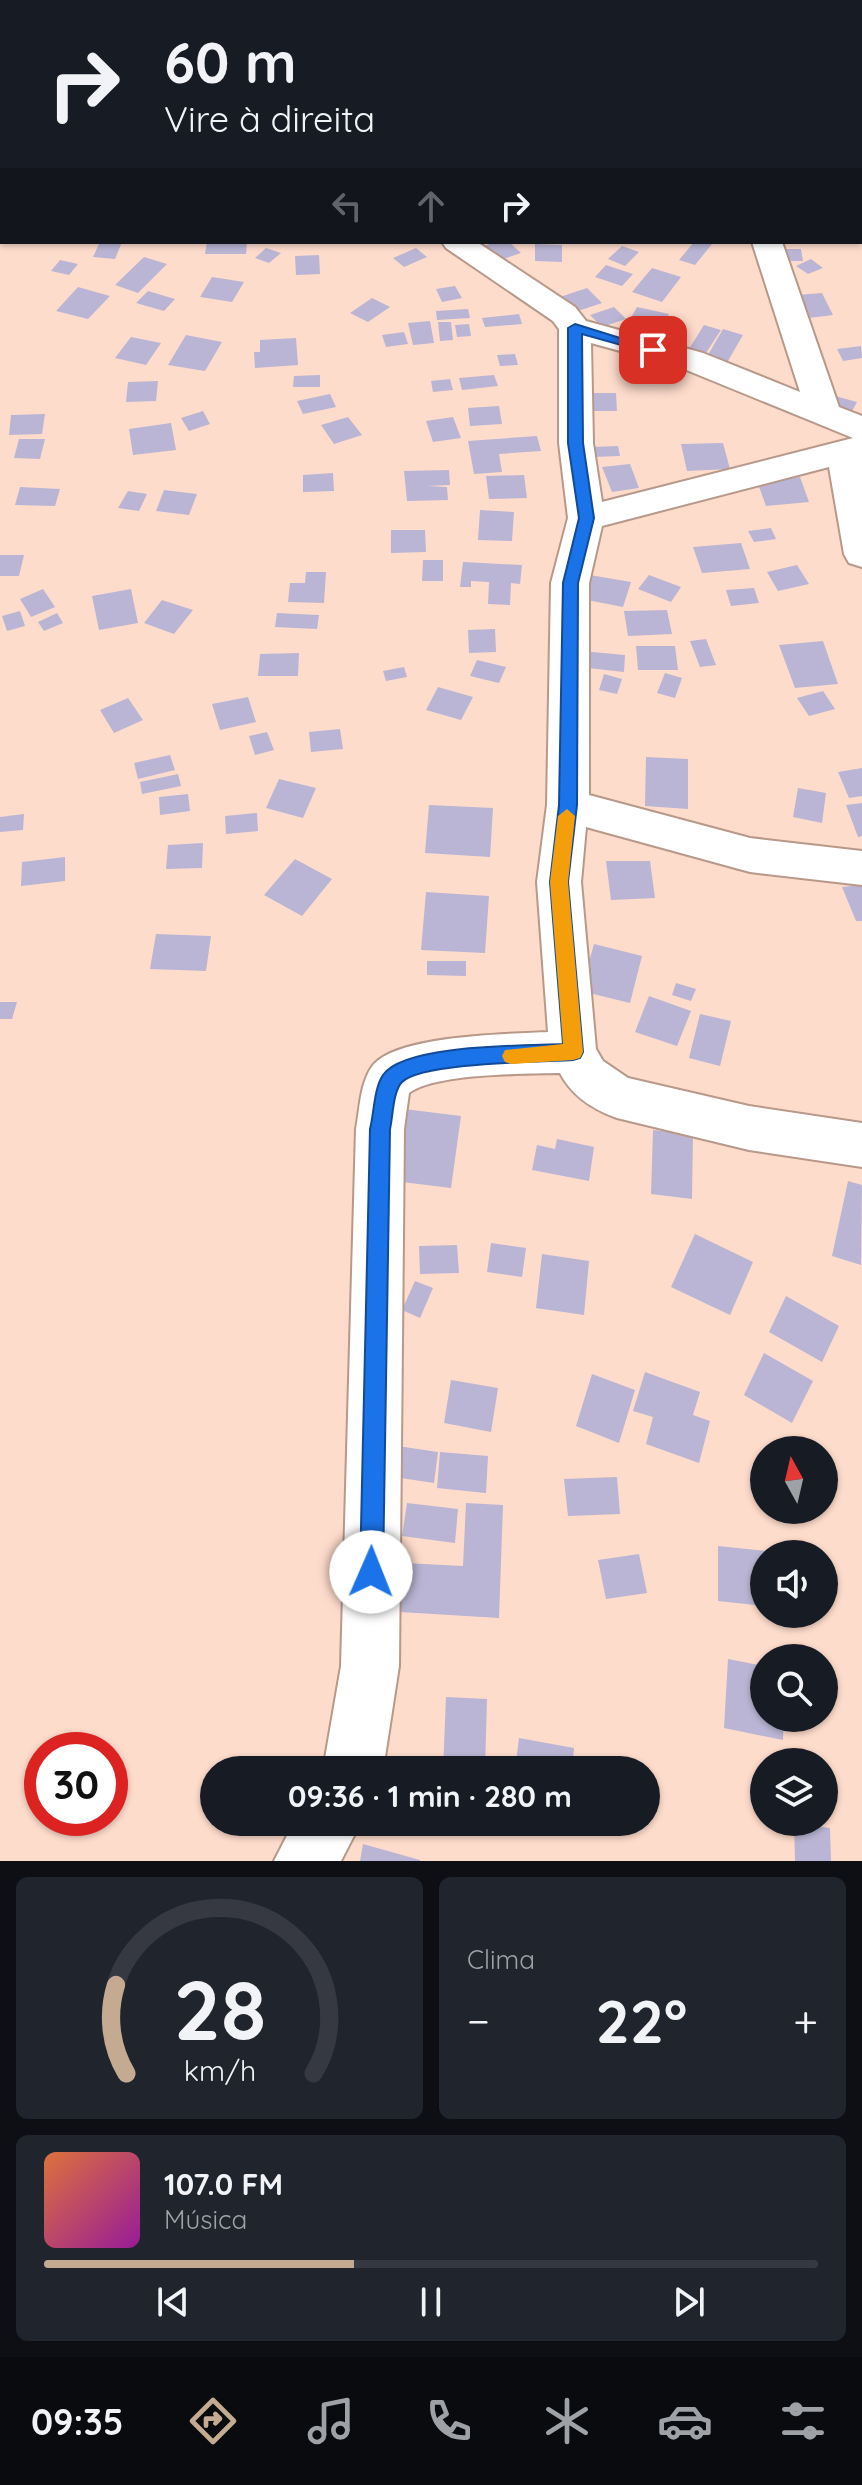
<!DOCTYPE html>
<html lang="pt">
<meta charset="utf-8">
<style>
body{margin:0;font-family:Quicksand,sans-serif;background:#20242c;color:#f1f3f6;height:100vh;display:flex;flex-direction:column;font-size:30px;white-space:nowrap}
*{box-sizing:border-box;margin:0}
p{font-size:26px;color:#9ea1a6}
.icon{flex:none;width:44px;height:44px;fill:none;stroke:currentColor;stroke-width:2;stroke-linecap:round;stroke-linejoin:round}
.map{position:relative;height:1861px;overflow:hidden}
.details{display:flex;flex-direction:column;gap:16px;padding:16px;background:#0d0f14;flex:1}
.details>*{flex:none}
.hud{position:absolute;left:0px;top:0px;width:862px;height:244px;box-shadow:0 2px 6px #0004;background:#171b24;color:#f1f3f6;overflow:hidden}
.needle{width:52px;rotate:352deg}
.tools{position:absolute;left:750px;top:1436px;display:grid;gap:16px}
.tools a{display:grid;place-items:center;width:88px;height:88px;border-radius:50%;background:#171b24;box-shadow:0 2px 6px #0004;font-size:40px}
.speed{position:absolute;left:24px;top:1732px;display:flex;gap:16px;font-size:40px;font-weight:700;text-align:center}
.speed>*{display:grid;place-content:center;width:104px;height:104px;border-radius:50%;background:#171b24;box-shadow:0 2px 6px #0004;line-height:1}
.speed .limit{border:12px solid #d22;background:#fff;color:#111}
.pin{position:absolute;display:grid;place-items:center;width:68px;height:68px;color:#fff;margin:-34px;border-radius:16px;box-shadow:0 4px 12px #0006}
.me{position:absolute;width:88px;margin:-44px;rotate:1deg;stroke-linejoin:round;filter:drop-shadow(0 0 6px #0008)}
.turn{display:flex;align-items:center;gap:28px;height:168px;padding:0 32px;font-size:36px}
.turn .icon{width:104px;height:104px;stroke-width:2.5}
.turn b{display:block;font-size:56px;line-height:68px}
.lanes{display:flex;align-items:center;height:76px;padding:0 32px;background:#0003;justify-content:center;gap:40px;direction:ltr}
.lanes .off{opacity:.35}
.big{font-size:60px;font-weight:700;line-height:1.1}
.details .widget{flex:1;display:flex;flex-direction:column;justify-content:center;gap:12px;min-width:0;padding:0 28px;border-radius:12px;background:#20242c}
.details .dial{align-items:center;gap:0}
.dial svg{height:208px;overflow:visible;fill:none;stroke:#363941;stroke-width:7;stroke-linecap:round;text-anchor:middle}
.dial text{fill:#f1f3f6;stroke:none}
.song{display:flex;align-items:center;gap:24px}
.cover{width:96px;height:96px;border-radius:12px;background:linear-gradient(135deg,hsl(20 70% 55%),hsl(300 70% 35%))}
.played{height:8px;border-radius:4px;background:linear-gradient(90deg,#c5aa92 40%,#363941 40%)}
.keys{display:flex;justify-content:space-around;direction:ltr}
.heat{display:flex;justify-content:space-between;align-items:center;font-size:44px;direction:ltr}
.details .tiles{flex:1;display:grid;gap:16px;grid-template-columns:1fr 1fr}
.widget:last-child{grid-column:span 2}
.trip{position:absolute;left:200px;top:1756px;width:460px;height:80px;border-radius:40px;background:#171b24;box-shadow:0 2px 6px #0004;font-weight:700;line-height:80px;text-align:center}
.menu{display:flex;height:128px;justify-content:space-around;align-items:center;background:#090b0e;color:#9ea1a6}
.menu .icon{width:56px;height:56px}
.menu .selected{color:#c5aa92}
.menu b{font-size:36px;color:#f1f3f6}
.map>svg:first-child{display:block}
.lines{fill:none;stroke-linecap:round;stroke-linejoin:round}
.river{fill:#6cc8c8;fill-rule:evenodd}
.building{fill:#bab5d4}
.minor-casing{stroke:#b79889;stroke-width:4}
.minor{fill:#fff;fill-rule:evenodd}
.route{fill:#1a73e8;stroke:#114b97;stroke-width:2}
.slow{fill:#f59e0b}
</style>
<div class="map">
<svg width="862" height="1861" viewBox="0 0 862 1861">
<rect width="100%" height="100%" fill="#fedccc"/>
<g class="lines">
<polygon class="river" points="638,0 686,0 687,2 639,2"/>
</g>
<g class="building">
<polygon points="100,242 122,242 115,259 93,257"/>
<polygon points="207,242 247,242 246,254 205,254"/>
<polygon points="494,242 509,242 521,253 498,261 482,247"/>
<polygon points="694,242 712,244 695,265 679,260"/>
<polygon points="535,244 562,245 562,262 535,261"/>
<polygon points="622,246 639,252 625,266 608,259"/>
<polygon points="266,248 281,253 269,263 255,258"/>
<polygon points="416,248 427,257 404,267 393,258"/>
<polygon points="780,249 801,249 803,261 782,261"/>
<polygon points="319,255 320,274 296,275 295,256"/>
<polygon points="144,257 167,264 138,293 115,285"/>
<polygon points="811,259 823,268 808,274 796,266"/>
<polygon points="60,260 78,264 69,275 51,271"/>
<polygon points="606,265 633,274 622,286 595,277"/>
<polygon points="652,268 681,277 662,302 632,292"/>
<polygon points="212,277 244,282 232,302 200,297"/>
<polygon points="455,286 462,298 442,302 436,289"/>
<polygon points="78,287 110,296 88,319 56,311"/>
<polygon points="587,288 602,303 572,313 557,298"/>
<polygon points="148,291 175,299 164,311 136,303"/>
<polygon points="822,293 833,315 809,318 797,295"/>
<polygon points="372,298 390,307 368,322 350,313"/>
<polygon points="614,307 626,319 602,327 590,315"/>
<polygon points="637,307 669,314 661,328 629,321"/>
<polygon points="468,309 470,318 437,320 436,311"/>
<polygon points="519,314 522,324 485,327 482,318"/>
<polygon points="430,321 434,343 413,345 408,323"/>
<polygon points="438,322 451,322 453,340 440,341"/>
<polygon points="469,324 471,336 457,337 455,325"/>
<polygon points="704,325 721,330 706,353 689,349"/>
<polygon points="723,329 743,335 725,366 705,360"/>
<polygon points="404,332 408,344 386,347 382,335"/>
<polygon points="186,335 222,342 205,371 168,365"/>
<polygon points="131,337 161,343 146,365 115,358"/>
<polygon points="296,338 298,365 255,368 254,352 260,352 260,340"/>
<polygon points="861,346 862,358 843,361 837,349"/>
<polygon points="515,354 518,365 500,366 497,355"/>
<polygon points="320,375 320,387 293,387 294,376"/>
<polygon points="494,375 498,386 462,390 459,378"/>
<polygon points="450,379 453,390 433,392 431,381"/>
<polygon points="158,381 156,401 126,402 128,382"/>
<polygon points="592,393 616,393 617,411 594,411"/>
<polygon points="330,394 336,407 303,414 297,401"/>
<polygon points="835,396 857,402 851,413 829,407"/>
<polygon points="499,406 502,424 470,426 468,408"/>
<polygon points="203,411 210,424 189,431 181,418"/>
<polygon points="45,414 42,434 9,435 11,415"/>
<polygon points="348,417 362,435 334,444 321,425"/>
<polygon points="453,417 461,438 433,442 426,421"/>
<polygon points="171,423 176,450 133,455 129,429"/>
<polygon points="537,436 541,451 499,454 502,472 474,474 468,441"/>
<polygon points="19,439 45,439 40,459 14,458"/>
<polygon points="723,443 730,469 687,471 681,444"/>
<polygon points="618,446 620,456 593,457 591,447"/>
<polygon points="630,464 639,488 612,492 602,467"/>
<polygon points="449,470 450,485 427,486 447,487 448,500 407,501 404,471"/>
<polygon points="333,473 334,491 303,492 303,475"/>
<polygon points="524,475 527,498 489,499 486,476"/>
<polygon points="800,477 809,502 766,506 757,481"/>
<polygon points="20,487 60,489 55,506 15,505"/>
<polygon points="164,490 197,494 189,515 156,511"/>
<polygon points="128,491 147,494 139,511 118,508"/>
<polygon points="480,510 514,512 512,541 478,540"/>
<polygon points="771,528 776,539 754,542 748,531"/>
<polygon points="391,530 425,530 426,552 391,553"/>
<polygon points="741,543 750,569 702,573 693,547"/>
<polygon points="0,555 24,555 19,576 0,576"/>
<polygon points="423,560 443,560 443,581 422,581"/>
<polygon points="463,562 522,565 520,584 511,583 510,605 488,604 489,582 471,581 471,587 460,587"/>
<polygon points="797,565 809,584 778,591 767,572"/>
<polygon points="306,572 326,572 324,603 288,602 290,583 305,583"/>
<polygon points="590,575 631,582 623,607 582,599"/>
<polygon points="649,575 681,587 671,602 638,589"/>
<polygon points="754,588 759,603 731,606 726,590"/>
<polygon points="43,589 55,607 31,617 20,599"/>
<polygon points="131,589 138,623 99,630 92,596"/>
<polygon points="162,600 193,610 174,634 144,623"/>
<polygon points="667,610 672,634 628,636 624,611"/>
<polygon points="20,611 25,626 7,631 2,616"/>
<polygon points="57,613 63,623 44,631 38,622"/>
<polygon points="277,613 319,615 317,629 275,627"/>
<polygon points="495,629 496,652 469,653 468,630"/>
<polygon points="706,639 716,665 700,667 690,641"/>
<polygon points="823,641 838,684 795,688 779,645"/>
<polygon points="636,646 675,646 678,670 638,670"/>
<polygon points="582,651 625,655 624,672 579,667"/>
<polygon points="299,653 298,676 258,676 260,654"/>
<polygon points="477,660 506,667 499,683 470,676"/>
<polygon points="404,667 407,677 386,681 383,671"/>
<polygon points="665,673 682,678 675,698 657,693"/>
<polygon points="604,674 622,679 617,694 599,690"/>
<polygon points="438,687 473,697 461,720 426,710"/>
<polygon points="823,691 835,709 809,716 797,698"/>
<polygon points="248,697 256,722 220,730 212,704"/>
<polygon points="128,698 143,720 114,733 100,710"/>
<polygon points="340,729 343,749 311,752 309,732"/>
<polygon points="267,732 274,750 255,755 249,736"/>
<polygon points="170,755 175,770 138,779 134,763"/>
<polygon points="646,757 688,759 688,809 645,806"/>
<polygon points="862,768 862,796 849,798 838,772"/>
<polygon points="178,774 181,786 142,794 140,782"/>
<polygon points="279,779 316,788 303,818 266,808"/>
<polygon points="798,788 826,793 822,823 793,817"/>
<polygon points="188,794 190,811 160,815 159,797"/>
<polygon points="862,803 862,836 858,837 846,805"/>
<polygon points="429,805 493,808 490,857 425,853"/>
<polygon points="257,813 258,831 226,834 225,816"/>
<polygon points="24,814 23,830 0,832 0,817"/>
<polygon points="203,843 202,868 166,869 168,845"/>
<polygon points="65,857 65,881 21,886 22,862"/>
<polygon points="295,859 332,879 302,916 264,895"/>
<polygon points="606,861 650,861 655,898 611,900"/>
<polygon points="862,885 862,921 856,921 842,887"/>
<polygon points="426,892 489,896 485,953 421,950"/>
<polygon points="156,934 211,936 206,971 150,969"/>
<polygon points="594,944 642,956 630,1003 581,991"/>
<polygon points="427,961 466,961 466,976 427,975"/>
<polygon points="676,983 696,989 691,1001 672,995"/>
<polygon points="649,996 691,1011 677,1046 635,1032"/>
<polygon points="0,1002 17,1002 12,1019 0,1019"/>
<polygon points="700,1014 731,1021 720,1066 689,1058"/>
<polygon points="396,1108 461,1116 451,1188 394,1181"/>
<polygon points="653,1130 693,1134 692,1199 651,1194"/>
<polygon points="557,1139 594,1147 589,1181 532,1170 537,1145 555,1149"/>
<polygon points="848,1181 862,1185 861,1265 832,1256"/>
<polygon points="695,1234 753,1262 730,1315 671,1287"/>
<polygon points="491,1243 526,1248 522,1277 487,1272"/>
<polygon points="457,1245 459,1273 420,1274 419,1246"/>
<polygon points="542,1254 589,1261 584,1315 536,1308"/>
<polygon points="415,1281 433,1288 420,1318 402,1310"/>
<polygon points="786,1296 839,1326 822,1362 769,1332"/>
<polygon points="764,1353 813,1381 792,1423 744,1395"/>
<polygon points="645,1372 700,1392 693,1415 710,1421 699,1463 646,1444 653,1417 633,1411"/>
<polygon points="592,1374 635,1390 619,1443 576,1426"/>
<polygon points="451,1380 498,1388 491,1432 444,1423"/>
<polygon points="391,1445 438,1452 434,1483 387,1476"/>
<polygon points="440,1452 488,1456 486,1493 437,1488"/>
<polygon points="617,1477 620,1514 568,1516 564,1479"/>
<polygon points="407,1503 458,1509 455,1543 402,1536"/>
<polygon points="466,1503 503,1505 499,1618 400,1612 404,1563 463,1566"/>
<polygon points="718,1546 775,1552 764,1554 764,1606 718,1601"/>
<polygon points="639,1554 647,1593 606,1599 598,1560"/>
<polygon points="728,1659 764,1666 764,1718 784,1718 783,1740 724,1728"/>
<polygon points="446,1697 487,1699 485,1770 443,1770"/>
<polygon points="519,1738 574,1748 572,1770 515,1770"/>
<polygon points="794,1824 830,1828 831,1861 795,1861"/>
<polygon points="363,1844 420,1860 420,1861 360,1861"/>
</g>
<g class="lines">
<defs>
<g id="minor">
<polygon points="274,0 303,0 304,2 276,2"/>
<path d="M442,242H477L575,307L586,321L703,353L800,392L752,242H782L839,407L862,416V567L849,563L844,554L829,467L602,526L589,583V795L750,838L862,851V885L750,872L586,827L581,882L596,1049L603,1061L628,1078L749,1106L862,1123V1167L749,1150L617,1118C592,1109 572,1096 560,1073C525,1074 435,1073 409,1093L404,1129L399,1666L383,1770H323L341,1666L356,1129C360,1108 360,1081 374,1064C401,1035 509,1034 548,1032L537,882L547,805L551,583L568,518L559,443V329L553,321L446,248ZM591,343L679,367L853,438L602,502L593,443Z"/>
<polygon points="294,1822 361,1822 341,1861 274,1861"/>
</g>
</defs>
<use href="#minor" class="minor-casing"/>
<use href="#minor" class="minor"/>
</g>
<path class="route" d="M575,324L659,350L653,354L582,334L583,443L594,518L578,583L577,805L568,882L583,1052L580,1058L573,1060C541,1062 422,1062 402,1082C393,1091 393,1116 390,1129L383,1572L380,1580L371,1583L363,1580L360,1572L370,1129C374,1114 374,1088 383,1075C404,1044 525,1046 563,1044L550,882L559,805L563,583L579,518L568,443V328Z"/>
<polygon class="slow" points="567,809 575,816 568,882 583,1052 580,1058 573,1060 512,1064 505,1062 502,1056 505,1050 563,1044 550,882 558,816"/>
</svg>
<div class="tools">
<a><svg class="needle" viewBox="-14 -14 28 28"><path d="M0-13l5 13h-10z" fill="#e53935"/><path d="M0 13l5-13h-10z" fill="#9ea1a6"/></svg></a>
<a><svg class="icon" aria-label="sound" viewBox="0 0 24 24"><path d="M4 9h4l5-4v14l-5-4H4zM17 9q2 3 0 6"/></svg></a>
<a><svg class="icon" aria-label="search" viewBox="0 0 24 24"><circle cx="10" cy="10" r="6"/><path d="M15 15l6 6"/></svg></a>
<a><svg class="icon" aria-label="layers" viewBox="0 0 24 24"><path d="M12 4l9 5-9 5-9-5zM3 14l9 5 9-5"/></svg></a>
</div>
<div class="speed"><div class="limit">30</div></div>
<div class="pin" style="left:653px;top:350px;background:#d93025"><svg class="icon" aria-label="arrive" viewBox="0 0 24 24"><path d="M6 21V4h12l-3 4 3 4H6"/></svg></div>
<svg class="me" style="left:371px;top:1572px" viewBox="-20 -20 40 40"><circle r="19" fill="#fff"/><path d="M0-13L10 11 0 6-10 11z" fill="#1a73e8"/></svg>
<div class="trip">09:36 · 1 min · 280 m</div>
<div class="hud">
<div class="turn"><svg class="icon" aria-label="right" viewBox="0 0 24 24"><path d="M7 20v-9h11M14 6l5 5-5 5"/></svg><div><b>60 m</b>Vire à direita</div></div>
<div class="lanes"><svg class="icon off" aria-label="left" viewBox="0 0 24 24"><path d="M17 20v-9H6M10 6l-5 5 5 5"/></svg><svg class="icon off" aria-label="ahead" viewBox="0 0 24 24"><path d="M12 20V5M6 11l6-6 6 6"/></svg><svg class="icon" aria-label="right" viewBox="0 0 24 24"><path d="M7 20v-9h11M14 6l5 5-5 5"/></svg></div>
</div>
</div>
<section class="details">
<div class="tiles">
<div class="widget dial"><svg viewBox="0 0 100 80">
<path d="M14 69A42 42 0 1 1 86 69"/>
<path d="M14 69A42 42 0 0 1 10 35" stroke="#c5aa92"/>
<text x="50" y="56" font-size="32" font-weight="700">28</text>
<text x="50" y="72" font-size="11">km/h</text>
</svg></div>
<div class="widget"><p>Clima</p>
<div class="heat"><a>−</a><b class="big">22°</b><a>+</a></div>
</div>
<div class="widget">
<div class="song"><i class="cover"></i><div><b>107.0 FM</b><p>Música</p></div></div>
<div class="played"></div>
<div class="keys"><svg class="icon" aria-label="previous" viewBox="0 0 24 24"><path d="M18 5L8 12l10 7zM5 5v14"/></svg><svg class="icon" aria-label="pause" viewBox="0 0 24 24"><path d="M8 5v14M16 5v14"/></svg><svg class="icon" aria-label="next" viewBox="0 0 24 24"><path d="M6 5l10 7-10 7zM19 5v14"/></svg></div>
</div>
</div>
</section>
<nav class="menu">
<b>09:35</b>
<svg class="icon selected" aria-label="directions" viewBox="0 0 24 24"><path d="M12 3l9 9-9 9-9-9zM9 14v-3h6M13 9l2 2-2 2"/></svg>
<svg class="icon" aria-label="music" viewBox="0 0 24 24"><path d="M9 18V5l10-2v13"/><circle cx="6" cy="18" r="3"/><circle cx="16" cy="16" r="3"/></svg>
<svg class="icon" aria-label="phone" viewBox="0 0 24 24"><path d="M5 4h4l2 5-3 2q2 4 5 5l2-3 5 2v4C11 20 4 13 5 4z"/></svg>
<svg class="icon" aria-label="climate" viewBox="0 0 24 24"><path d="M12 3v18M4 7l16 10M4 17L20 7"/></svg>
<svg class="icon" aria-label="car" viewBox="0 0 24 24"><path d="M5 17H2v-5l4-1 3-4h7l3 4 3 1v5h-3M9 17h6M6 11h13"/><circle cx="7" cy="17" r="2"/><circle cx="17" cy="17" r="2"/></svg>
<svg class="icon" aria-label="filters" viewBox="0 0 24 24"><path d="M4 7h16M4 17h16"/><circle cx="9" cy="7" r="2"/><circle cx="15" cy="17" r="2"/></svg>
</nav>
